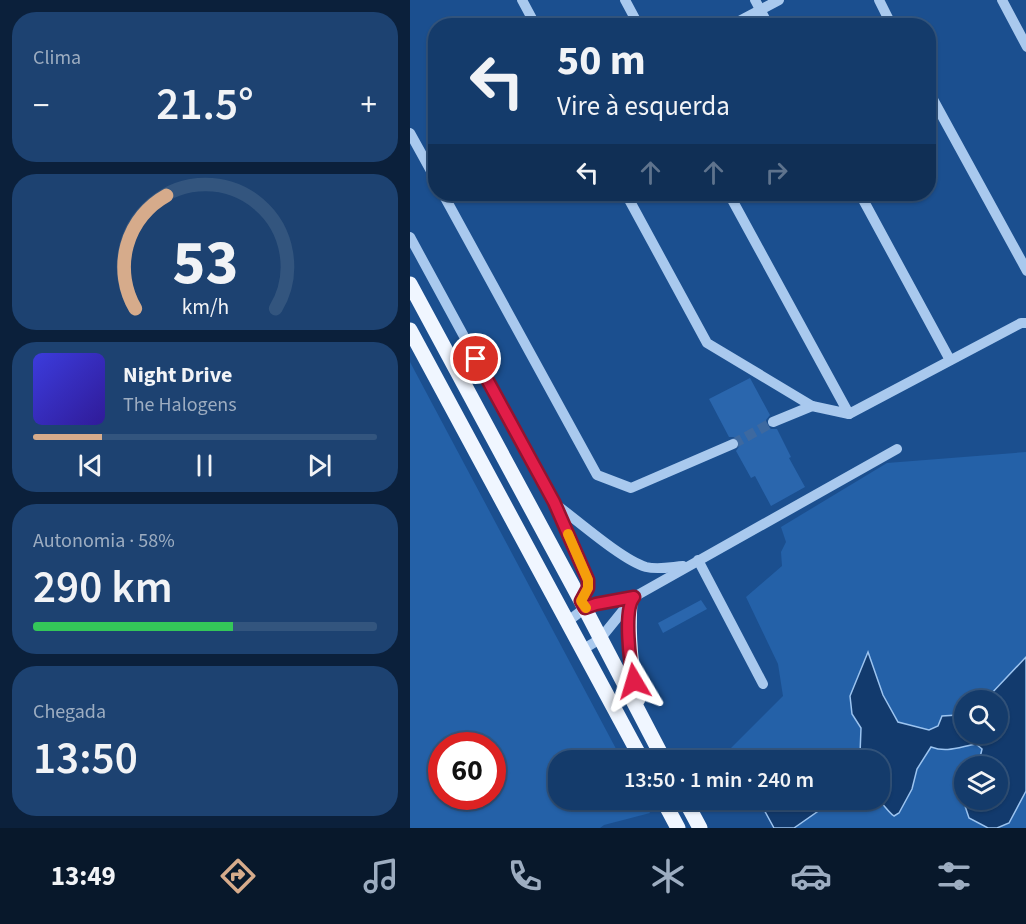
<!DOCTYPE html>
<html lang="pt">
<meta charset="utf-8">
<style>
body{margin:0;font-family:"Source Sans 3",sans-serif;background:#1d4271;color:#f1f3f6;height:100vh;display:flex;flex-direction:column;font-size:22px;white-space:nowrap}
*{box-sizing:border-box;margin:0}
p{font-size:20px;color:#9dadc1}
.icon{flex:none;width:33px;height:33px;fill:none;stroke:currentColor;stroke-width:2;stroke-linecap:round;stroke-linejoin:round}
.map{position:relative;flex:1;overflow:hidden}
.side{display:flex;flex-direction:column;gap:12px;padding:12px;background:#0b203b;width:410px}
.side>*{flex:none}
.banner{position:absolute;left:18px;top:18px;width:508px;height:183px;border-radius:24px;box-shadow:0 2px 4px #0004,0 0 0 2px #33557e;background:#143b6b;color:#f1f3f6;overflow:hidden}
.fabs{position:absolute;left:544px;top:690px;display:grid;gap:12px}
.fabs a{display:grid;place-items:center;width:54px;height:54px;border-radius:50%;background:#143b6b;box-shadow:0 2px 4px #0004,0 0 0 2px #33557e;font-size:30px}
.speed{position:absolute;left:18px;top:732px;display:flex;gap:12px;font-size:30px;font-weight:700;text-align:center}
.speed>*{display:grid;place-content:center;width:78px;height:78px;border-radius:50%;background:#143b6b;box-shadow:0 2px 4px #0004,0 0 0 2px #33557e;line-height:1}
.speed .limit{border:9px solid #d22;background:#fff;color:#111}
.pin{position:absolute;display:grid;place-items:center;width:51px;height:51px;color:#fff;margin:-26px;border:3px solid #fff;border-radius:50%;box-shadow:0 2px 6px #0007}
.me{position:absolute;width:66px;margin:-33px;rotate:353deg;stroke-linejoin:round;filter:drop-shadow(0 0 4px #0008)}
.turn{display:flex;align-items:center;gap:21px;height:126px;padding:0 30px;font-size:27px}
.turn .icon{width:78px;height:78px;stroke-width:2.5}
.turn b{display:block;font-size:42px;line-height:51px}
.lanes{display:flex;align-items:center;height:57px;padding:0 30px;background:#0003;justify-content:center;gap:30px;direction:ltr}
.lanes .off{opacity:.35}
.big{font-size:45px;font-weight:600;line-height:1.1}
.side .tile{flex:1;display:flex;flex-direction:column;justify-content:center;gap:9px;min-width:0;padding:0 21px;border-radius:24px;background:#1d4271}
.side .dial{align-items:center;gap:0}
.dial svg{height:156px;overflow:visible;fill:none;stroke:#33557e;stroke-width:7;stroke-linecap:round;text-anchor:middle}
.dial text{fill:#f1f3f6;stroke:none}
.song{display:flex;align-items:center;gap:18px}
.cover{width:72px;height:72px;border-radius:9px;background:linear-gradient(135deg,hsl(240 70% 55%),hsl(250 70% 35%))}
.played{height:6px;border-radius:3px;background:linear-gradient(90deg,#d6ab8b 20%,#33557e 20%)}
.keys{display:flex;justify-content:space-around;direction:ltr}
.heat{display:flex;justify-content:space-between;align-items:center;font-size:33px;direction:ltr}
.charge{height:9px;border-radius:4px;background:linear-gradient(90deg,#34c759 58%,#33557e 0)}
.trip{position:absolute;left:138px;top:750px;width:342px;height:60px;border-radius:24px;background:#143b6b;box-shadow:0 2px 4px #0004,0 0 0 2px #33557e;font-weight:600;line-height:60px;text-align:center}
.menu{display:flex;height:96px;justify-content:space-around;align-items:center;background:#08182b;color:#9dadc1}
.menu .icon{width:42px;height:42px}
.menu .selected{color:#d6ab8b}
.menu b{font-size:27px;color:#f1f3f6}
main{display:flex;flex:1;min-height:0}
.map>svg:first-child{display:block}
.green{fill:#2461a8;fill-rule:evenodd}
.water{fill:#123a6d;stroke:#9cc4f0;stroke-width:1.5}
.building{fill:#2a66ad}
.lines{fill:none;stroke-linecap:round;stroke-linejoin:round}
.minor-tunnel{stroke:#3d69a0;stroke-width:10;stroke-dasharray:10 5;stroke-linecap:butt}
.minor{stroke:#a9c9ee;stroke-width:10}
.major{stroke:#f0f6ff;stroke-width:15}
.route-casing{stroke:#92132f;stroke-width:15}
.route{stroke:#e11d48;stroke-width:10}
.slow{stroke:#f59e0b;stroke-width:10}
</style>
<main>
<section class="side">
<div class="tile"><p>Clima</p>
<div class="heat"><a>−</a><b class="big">21.5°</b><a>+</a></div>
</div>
<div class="tile dial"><svg viewBox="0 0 100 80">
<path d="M14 69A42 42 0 1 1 86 69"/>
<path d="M14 69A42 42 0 0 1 30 11" stroke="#d6ab8b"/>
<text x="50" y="56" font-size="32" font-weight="700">53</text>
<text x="50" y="72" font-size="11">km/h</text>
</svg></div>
<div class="tile">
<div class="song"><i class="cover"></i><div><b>Night Drive</b><p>The Halogens</p></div></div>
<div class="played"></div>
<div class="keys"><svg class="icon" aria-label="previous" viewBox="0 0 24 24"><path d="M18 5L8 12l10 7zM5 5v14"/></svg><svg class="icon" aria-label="pause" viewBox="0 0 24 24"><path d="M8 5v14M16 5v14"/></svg><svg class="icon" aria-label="next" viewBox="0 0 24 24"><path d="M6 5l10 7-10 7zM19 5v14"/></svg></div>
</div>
<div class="tile"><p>Autonomia · 58%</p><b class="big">290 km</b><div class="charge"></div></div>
<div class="tile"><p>Chegada</p><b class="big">13:50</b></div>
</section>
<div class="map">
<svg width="617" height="828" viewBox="0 0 617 828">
<rect width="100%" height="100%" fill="#1b4f8f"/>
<g class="green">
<path d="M0,362L212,760H148V800H233L240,813L194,825L190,828H0ZM32,746H82V796H32Z"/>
<polygon points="616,452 616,657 580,695 572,700 555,700 555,711 548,715 532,716 528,726 519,730 488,722 473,695 458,653 442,714 452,728 450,754 441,760 309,760 373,696 368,664 336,597 372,566 371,552 376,542 371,527 477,463"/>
<path d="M566,744L572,749L568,766H555V800H557L555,806L572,826L578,828H384L424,800H468C474,804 477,811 484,815L489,814L502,789L507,769L521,747C537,754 550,747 566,744Z"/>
<polygon points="616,791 616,828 587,828 599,823"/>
</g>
<g class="water">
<path d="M458,652L473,695L488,722L519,730L528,726L532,716L548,715L555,711V734H588V700H572L580,695L616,657V791L599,823L587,828H578L559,818L555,806L557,800H588V766H568L572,749L566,744C549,747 537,753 521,747L507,769L502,789L489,813L484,816C477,811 474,804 468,800H470V760H441L450,754L451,728L442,714L440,696Z"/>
<polygon points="344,800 424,800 384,828 364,828 352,806 342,801"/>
</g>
<g class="building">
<polygon points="340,378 360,415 356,420 356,425 361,429 367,429 381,457 379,458 395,487 361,506 345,476 341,478 326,451 330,445 330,441 324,437 319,437 299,399"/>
<polygon points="291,600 297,609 253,633 248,623"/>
</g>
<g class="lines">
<polyline class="minor-tunnel" points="323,444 363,422"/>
<g class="minor">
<polyline points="112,0 126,26"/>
<polyline points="215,0 229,26"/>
<polyline points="345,0 359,26"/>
<polyline points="469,0 482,26"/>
<polyline points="592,0 617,47"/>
<polyline points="320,26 369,0"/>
<polyline points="519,92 617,271"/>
<polyline points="0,133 26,180"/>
<polyline points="33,194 187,475 221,488 323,444"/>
<polyline points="216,194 297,343 402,406"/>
<polyline points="319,194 439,414 402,406 363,422"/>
<polyline points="450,194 540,360"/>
<polyline points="0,237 144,502 178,580 176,593 171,601"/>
<polyline points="439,414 611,323 617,323"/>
<path d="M144,503C166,519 212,560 236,567C248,570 261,567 273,566"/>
<polyline points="288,560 353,684"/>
<polyline points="157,622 175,608 186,604 224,597 487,449"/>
<polyline points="172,650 190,639 220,602"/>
</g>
<g class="major">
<polyline points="0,284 171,601 254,760"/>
<polyline points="0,330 232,760"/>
<path d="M220,601C218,635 220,666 228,699"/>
<polyline points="253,800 268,828"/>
<polyline points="275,800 290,828"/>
</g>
</g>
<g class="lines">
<defs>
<path id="route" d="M66,359L144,502L178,580V588L171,601L175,608L186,604L224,597C213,610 220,664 224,681"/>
</defs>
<use href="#route" class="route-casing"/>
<use href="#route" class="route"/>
<polyline class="slow" points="158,534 178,580 178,588 171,601 176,608"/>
</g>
</svg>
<div class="fabs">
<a><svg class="icon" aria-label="search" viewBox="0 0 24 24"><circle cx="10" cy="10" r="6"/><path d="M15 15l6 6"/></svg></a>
<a><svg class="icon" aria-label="layers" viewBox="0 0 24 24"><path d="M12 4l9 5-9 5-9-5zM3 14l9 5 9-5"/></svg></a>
</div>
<div class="speed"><div class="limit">60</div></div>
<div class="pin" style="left:66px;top:359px;background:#d93025"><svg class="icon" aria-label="arrive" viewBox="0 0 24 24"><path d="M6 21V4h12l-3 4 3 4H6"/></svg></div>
<svg class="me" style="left:224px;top:681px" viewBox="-20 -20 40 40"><path d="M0-17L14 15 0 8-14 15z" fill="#e11d48" stroke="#fff" stroke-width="4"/></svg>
<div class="trip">13:50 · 1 min · 240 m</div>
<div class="banner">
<div class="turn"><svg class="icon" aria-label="left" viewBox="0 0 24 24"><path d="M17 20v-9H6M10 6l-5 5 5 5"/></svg><div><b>50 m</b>Vire à esquerda</div></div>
<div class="lanes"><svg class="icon" aria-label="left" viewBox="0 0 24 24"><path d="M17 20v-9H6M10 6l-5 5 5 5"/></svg><svg class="icon off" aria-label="ahead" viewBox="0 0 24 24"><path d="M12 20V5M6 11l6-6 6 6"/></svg><svg class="icon off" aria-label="ahead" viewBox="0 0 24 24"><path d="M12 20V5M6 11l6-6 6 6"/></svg><svg class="icon off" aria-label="right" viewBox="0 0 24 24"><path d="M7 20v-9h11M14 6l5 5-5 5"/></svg></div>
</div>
</div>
</main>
<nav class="menu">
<b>13:49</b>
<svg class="icon selected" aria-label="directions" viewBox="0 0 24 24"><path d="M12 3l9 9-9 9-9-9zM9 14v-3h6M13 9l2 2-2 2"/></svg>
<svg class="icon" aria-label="music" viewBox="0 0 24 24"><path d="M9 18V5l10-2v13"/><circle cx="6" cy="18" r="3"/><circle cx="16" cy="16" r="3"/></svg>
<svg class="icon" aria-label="phone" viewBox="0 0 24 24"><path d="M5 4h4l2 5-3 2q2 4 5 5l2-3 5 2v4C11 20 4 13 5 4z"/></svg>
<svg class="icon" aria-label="climate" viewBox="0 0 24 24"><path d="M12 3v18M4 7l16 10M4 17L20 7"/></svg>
<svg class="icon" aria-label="car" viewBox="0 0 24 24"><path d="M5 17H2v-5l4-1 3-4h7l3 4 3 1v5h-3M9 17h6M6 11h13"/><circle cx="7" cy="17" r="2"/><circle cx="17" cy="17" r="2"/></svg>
<svg class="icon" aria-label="filters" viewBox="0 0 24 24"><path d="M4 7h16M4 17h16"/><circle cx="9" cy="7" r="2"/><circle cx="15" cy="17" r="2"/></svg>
</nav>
